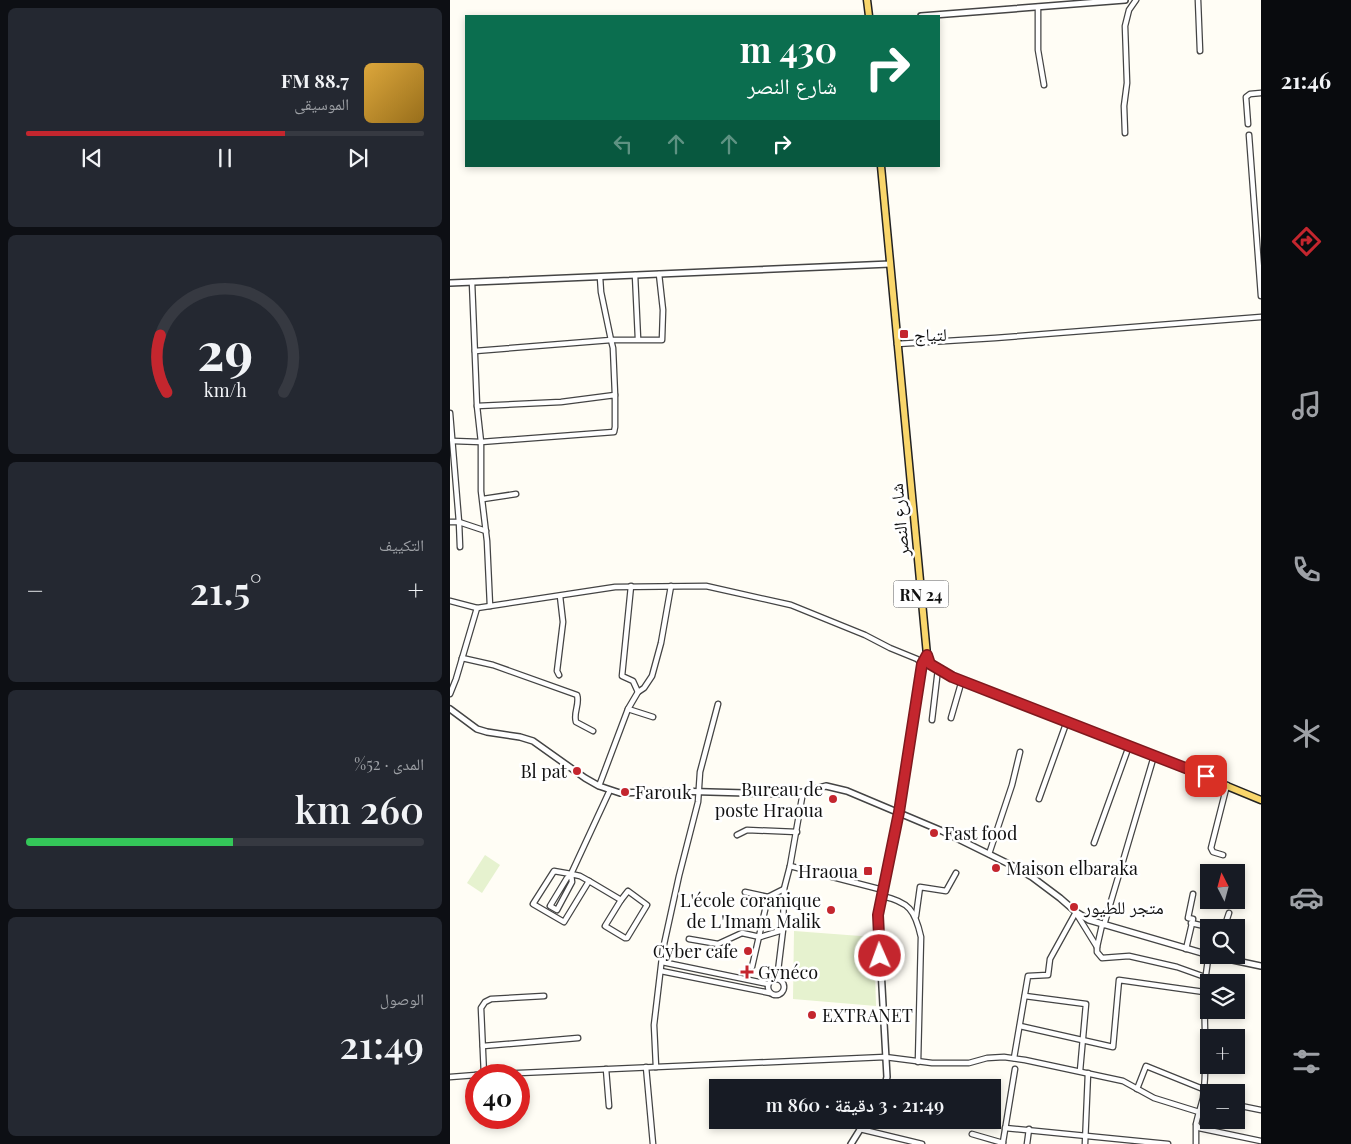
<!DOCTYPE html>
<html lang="ar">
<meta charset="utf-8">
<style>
body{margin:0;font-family:"Playfair Display","Noto Naskh Arabic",serif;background:#242831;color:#f1f3f6;direction:rtl;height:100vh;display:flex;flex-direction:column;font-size:19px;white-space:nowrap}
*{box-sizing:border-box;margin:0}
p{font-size:16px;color:#9ea1a6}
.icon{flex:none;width:28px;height:28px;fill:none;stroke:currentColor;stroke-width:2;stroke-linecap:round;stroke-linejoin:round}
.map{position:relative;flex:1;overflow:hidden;direction:ltr}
.sheet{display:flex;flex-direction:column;gap:8px;padding:8px;background:#0d0f14;width:450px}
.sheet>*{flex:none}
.hud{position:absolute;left:15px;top:15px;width:475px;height:152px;border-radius:0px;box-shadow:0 2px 8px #0003;direction:rtl;background:#0b6e4f;color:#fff;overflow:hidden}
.needle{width:32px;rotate:354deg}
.buttons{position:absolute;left:750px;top:864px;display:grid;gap:10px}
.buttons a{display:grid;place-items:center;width:45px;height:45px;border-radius:0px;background:#171b24;box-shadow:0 2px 8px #0003;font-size:25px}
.speed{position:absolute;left:15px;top:1064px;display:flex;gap:10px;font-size:25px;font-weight:700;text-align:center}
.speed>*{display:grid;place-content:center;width:65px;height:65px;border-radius:50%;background:#171b24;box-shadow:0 2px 8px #0003;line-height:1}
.speed .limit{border:8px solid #d22;background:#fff;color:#111}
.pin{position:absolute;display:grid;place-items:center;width:42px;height:42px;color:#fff;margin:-21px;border-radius:10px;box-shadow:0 2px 8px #0006}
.me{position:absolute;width:55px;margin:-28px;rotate:358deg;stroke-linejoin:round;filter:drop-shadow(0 0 4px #0008)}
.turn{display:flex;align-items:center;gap:18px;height:105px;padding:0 20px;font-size:22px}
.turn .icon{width:65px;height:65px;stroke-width:2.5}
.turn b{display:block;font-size:35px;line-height:42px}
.lanes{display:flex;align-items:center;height:48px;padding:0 20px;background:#0003;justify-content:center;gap:25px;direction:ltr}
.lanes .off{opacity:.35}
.big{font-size:38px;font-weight:600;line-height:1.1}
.sheet .card{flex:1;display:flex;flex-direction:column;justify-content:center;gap:8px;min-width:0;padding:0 18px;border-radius:8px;background:#242831}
.sheet .dial{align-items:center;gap:0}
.dial svg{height:130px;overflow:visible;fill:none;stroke:#363941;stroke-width:7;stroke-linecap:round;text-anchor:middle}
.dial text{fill:#f1f3f6;stroke:none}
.song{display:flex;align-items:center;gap:15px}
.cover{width:60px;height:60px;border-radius:8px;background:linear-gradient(135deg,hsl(40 70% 55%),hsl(40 70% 35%))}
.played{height:5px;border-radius:2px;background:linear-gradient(90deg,#c4262e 65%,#363941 65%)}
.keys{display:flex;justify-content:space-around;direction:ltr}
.heat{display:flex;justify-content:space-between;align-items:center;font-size:28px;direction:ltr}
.charge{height:8px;border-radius:4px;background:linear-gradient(90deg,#34c759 52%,#363941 0)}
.trip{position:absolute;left:259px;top:1079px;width:292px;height:50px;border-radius:0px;background:#171b24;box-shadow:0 2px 8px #0003;font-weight:600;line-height:50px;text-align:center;direction:rtl}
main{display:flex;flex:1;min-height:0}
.dock{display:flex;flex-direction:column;width:90px;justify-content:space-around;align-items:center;background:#090b0e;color:#9ea1a6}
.dock .icon{width:35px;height:35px}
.dock .on{color:#c4262e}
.dock b{font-size:22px;color:#f1f3f6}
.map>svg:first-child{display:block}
.pitch{fill:#e6f2cf}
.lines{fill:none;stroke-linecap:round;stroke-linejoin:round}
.minor-casing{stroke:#444;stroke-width:7}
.tertiary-casing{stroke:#444;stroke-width:8}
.primary-casing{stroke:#222;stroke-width:9}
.minor{stroke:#fff;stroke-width:4.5}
.tertiary{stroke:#fff;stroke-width:5}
.primary{stroke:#f9d66b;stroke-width:6}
.route-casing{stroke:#7f191e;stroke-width:12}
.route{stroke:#c4262e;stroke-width:9}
.poi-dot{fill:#c4262e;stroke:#fff;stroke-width:2}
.labels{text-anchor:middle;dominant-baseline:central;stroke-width:5;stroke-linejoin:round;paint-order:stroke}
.shield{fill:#fff;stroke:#585858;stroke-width:1}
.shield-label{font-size:16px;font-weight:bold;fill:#111}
.poi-label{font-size:18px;fill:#111;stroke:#fff;text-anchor:start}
.street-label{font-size:18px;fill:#111;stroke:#fff}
</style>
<main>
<nav class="dock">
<b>21:46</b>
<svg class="icon on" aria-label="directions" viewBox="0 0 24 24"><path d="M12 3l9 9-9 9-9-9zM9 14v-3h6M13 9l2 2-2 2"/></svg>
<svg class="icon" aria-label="music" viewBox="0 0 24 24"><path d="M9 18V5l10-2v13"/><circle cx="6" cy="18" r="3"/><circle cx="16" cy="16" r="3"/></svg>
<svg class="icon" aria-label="phone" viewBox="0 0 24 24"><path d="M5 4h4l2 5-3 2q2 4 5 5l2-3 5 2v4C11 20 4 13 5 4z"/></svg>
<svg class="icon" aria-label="climate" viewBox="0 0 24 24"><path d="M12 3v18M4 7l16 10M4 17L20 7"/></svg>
<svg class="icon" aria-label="car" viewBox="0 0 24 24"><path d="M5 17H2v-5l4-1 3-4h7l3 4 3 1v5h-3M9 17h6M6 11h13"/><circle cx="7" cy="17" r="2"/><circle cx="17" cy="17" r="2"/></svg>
<svg class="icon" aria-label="filters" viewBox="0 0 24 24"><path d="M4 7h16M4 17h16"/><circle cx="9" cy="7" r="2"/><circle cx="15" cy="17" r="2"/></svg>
</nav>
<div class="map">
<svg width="811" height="1144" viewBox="0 0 811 1144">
<rect width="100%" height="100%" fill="#fffdf5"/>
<g class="pitch">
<polygon points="35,855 50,865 32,893 17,883"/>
<polygon points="344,931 424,937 426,1006 343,999"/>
</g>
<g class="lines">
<defs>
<g id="minor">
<polyline points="748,0 750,51"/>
<polyline points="588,7 588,50 594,85"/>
<polyline points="798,124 796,97 800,94 811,93"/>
<polyline points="675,133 674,106 677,83 675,26 679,10 686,0"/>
<polyline points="799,135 811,296"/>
<polyline points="185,275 188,339"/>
<polyline points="22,282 27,406 31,442 31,491 37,541 40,606"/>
<polyline points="447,344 545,338 811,317"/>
<polyline points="25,351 161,340 151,292 150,277"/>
<polyline points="165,395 163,348 161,340 212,340 213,310 209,274"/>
<polyline points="0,413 9,522 10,547"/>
<polyline points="3,441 31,442 164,432 165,427 165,395 111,402 27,406"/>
<polyline points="33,499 66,494"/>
<polyline points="0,522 9,522 36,531"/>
<polyline points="181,586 172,676 183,681 188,692"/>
<polyline points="0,601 27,608 165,587 256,586 341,605 415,635 440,648 467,659 472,664"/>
<path d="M12,658L43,665L127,695C130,704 123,713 126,722L143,731"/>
<polyline points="109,675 107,671 113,622 110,596"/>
<polyline points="0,694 6,679 27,608"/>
<polyline points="178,709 203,717"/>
<polyline points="501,718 512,680"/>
<polyline points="482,720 488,669"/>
<polyline points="149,786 178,709 188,692 194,688 202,676 211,643 221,586"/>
<polyline points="160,790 121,874 104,871 83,904 114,922 139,881 171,900"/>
<polyline points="589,799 617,721"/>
<polyline points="287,835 297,830 347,832"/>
<polyline points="644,843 679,746"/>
<polyline points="539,854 562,785 570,752"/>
<polyline points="773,855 763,852 761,848 777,785"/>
<polyline points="340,866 433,890"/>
<polyline points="121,874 122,882 107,910 100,906 117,878 121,874 130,876 139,881"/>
<polygon points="178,891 197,905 177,938 175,938 155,926 171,900"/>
<polyline points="295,892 318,897"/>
<path d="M432,896C459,902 465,910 471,937L468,1062"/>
<polyline points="626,913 647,947 647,952 652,958 679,956 727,967 755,977"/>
<polyline points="466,916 470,887 496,891 506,873"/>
<polyline points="741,923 763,928"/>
<polyline points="654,925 704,756"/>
<polyline points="774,928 779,913"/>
<polyline points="239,939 268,944 292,933 310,937 333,930 334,889 340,866 353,792"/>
<polyline points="647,947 652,925"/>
<polyline points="736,949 743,919 738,918 743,894"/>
<path d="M759,955C749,1003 760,1050 753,1098C751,1106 748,1115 746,1124L749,1128L811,1141"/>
<polyline points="212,962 318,984"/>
<polyline points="302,967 318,897 334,889"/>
<polyline points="211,971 320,993"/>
<circle cx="326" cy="987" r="8"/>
<polyline points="327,979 333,930"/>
<polyline points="575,996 636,1004 630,1071"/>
<polyline points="570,1026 663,1047 669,980 754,992"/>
<polyline points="33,1046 128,1038"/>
<polyline points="564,1058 578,976 598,975 600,959 626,912"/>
<polyline points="196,1067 203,1144"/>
<polyline points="206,1067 204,1025 213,949 229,876 248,802 250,772 268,704"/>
<polyline points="156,1069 159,1106"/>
<polyline points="26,1075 435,1057 482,1063 519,1063 537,1058 554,1057 575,1060 673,1081 704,1098 749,1112"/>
<polyline points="34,1075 31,1008 35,1002 41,999 94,996"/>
<polyline points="0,1077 26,1075"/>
<polyline points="687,1089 696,1066 753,1089"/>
<polyline points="786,1105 811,1110"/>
<polyline points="746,1125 746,1144"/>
<polyline points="555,1128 718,1144"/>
<polyline points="410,1129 472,1144"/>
<polyline points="522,1134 553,1143"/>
<polyline points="553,1142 565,1069"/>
<polyline points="577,1144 579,1129"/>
<polyline points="635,1144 638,1073"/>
</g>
<g id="tertiary">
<polyline points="471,16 675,0"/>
<polyline points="0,283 440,264"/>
<polyline points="0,709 27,729 37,732 70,737 83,741 135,778 149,786 170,793 224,791 333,794 353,792 376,786 397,791 492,831 563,866 582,877 610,898 626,912 639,920 759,955 811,966"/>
<polyline points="434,1088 437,1077 428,915 449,812 472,664 477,655"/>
<polyline points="401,1144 416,1120"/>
</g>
<g id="primary">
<polyline points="417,0 419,16"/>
<polyline points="431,166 477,655 480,664 502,677 704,756 811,800"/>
</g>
</defs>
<use href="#minor" class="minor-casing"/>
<use href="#tertiary" class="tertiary-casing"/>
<use href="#primary" class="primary-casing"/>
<use href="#minor" class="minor"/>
<use href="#tertiary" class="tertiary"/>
<use href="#primary" class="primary"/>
</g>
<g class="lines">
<defs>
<polyline id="route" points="430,956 428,915 449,812 472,664 477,655 480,664 502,677 756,776"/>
</defs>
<use href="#route" class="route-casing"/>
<use href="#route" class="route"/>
</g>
<g class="poi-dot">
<rect x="449" y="329" width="10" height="10" rx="2.5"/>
<circle cx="127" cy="771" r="5"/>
<circle cx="175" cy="792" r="5"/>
<circle cx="383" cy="799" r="5"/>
<circle cx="484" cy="833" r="5"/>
<circle cx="546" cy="868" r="5"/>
<rect x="413" y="866" width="10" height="10" rx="2.5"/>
<circle cx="624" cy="907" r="5"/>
<circle cx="381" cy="910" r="5"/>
<circle cx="298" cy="951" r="5"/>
<path d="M294.5 964.5h5v5h5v5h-5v5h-5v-5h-5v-5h5z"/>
<circle cx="362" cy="1015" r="5"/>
</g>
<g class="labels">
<rect class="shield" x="443.5" y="580.5" width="55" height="27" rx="4"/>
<g class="shield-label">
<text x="471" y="594">RN 24</text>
</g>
<g class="poi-label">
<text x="464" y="334">لتياج</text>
<text x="117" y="771" text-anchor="end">Bl pat</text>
<text x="373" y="789" text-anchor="end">Bureau de<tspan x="373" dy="21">poste Hraoua</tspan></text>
<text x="185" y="792">Farouk</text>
<text x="494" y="833">Fast food</text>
<text x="556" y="868">Maison elbaraka</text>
<text x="408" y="871" text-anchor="end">Hraoua</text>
<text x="371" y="900" text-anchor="end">L'école coranique<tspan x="371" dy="21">de L'Imam Malik</tspan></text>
<text x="634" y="907">متجر للطيور</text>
<text x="288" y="951" text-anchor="end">Cyber cafe</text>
<text x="308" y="972">Gynéco</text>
<text x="372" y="1015">EXTRANET</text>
</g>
<g class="street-label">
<text transform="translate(449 520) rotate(-95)">شارع النصر</text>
</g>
</g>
</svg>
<div class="buttons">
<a><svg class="needle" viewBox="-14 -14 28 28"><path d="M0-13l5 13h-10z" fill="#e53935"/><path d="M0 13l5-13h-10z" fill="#9ea1a6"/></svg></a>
<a><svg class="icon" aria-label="search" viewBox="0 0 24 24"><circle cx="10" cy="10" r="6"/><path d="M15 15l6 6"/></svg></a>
<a><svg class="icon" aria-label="layers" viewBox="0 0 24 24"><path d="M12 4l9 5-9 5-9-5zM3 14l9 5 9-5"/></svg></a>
<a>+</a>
<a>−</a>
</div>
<div class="speed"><div class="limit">40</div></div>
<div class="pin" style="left:756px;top:776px;background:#d93025"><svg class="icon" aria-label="arrive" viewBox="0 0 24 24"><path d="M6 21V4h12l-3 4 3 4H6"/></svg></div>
<svg class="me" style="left:430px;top:956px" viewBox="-20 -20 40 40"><circle r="17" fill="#c4262e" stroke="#fff" stroke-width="3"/><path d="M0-11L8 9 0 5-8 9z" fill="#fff"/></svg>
<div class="trip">21:49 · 3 دقيقة · 860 m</div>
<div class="hud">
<div class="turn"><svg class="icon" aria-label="right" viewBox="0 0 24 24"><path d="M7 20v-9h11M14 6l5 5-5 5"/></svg><div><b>430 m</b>شارع النصر</div></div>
<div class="lanes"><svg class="icon off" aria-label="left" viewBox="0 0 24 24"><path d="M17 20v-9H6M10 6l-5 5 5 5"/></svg><svg class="icon off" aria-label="ahead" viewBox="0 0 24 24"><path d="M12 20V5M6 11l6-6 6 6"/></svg><svg class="icon off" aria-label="ahead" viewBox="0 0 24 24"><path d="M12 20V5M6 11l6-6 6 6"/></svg><svg class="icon" aria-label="right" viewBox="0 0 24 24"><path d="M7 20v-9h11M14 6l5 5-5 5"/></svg></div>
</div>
</div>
<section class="sheet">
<div class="card">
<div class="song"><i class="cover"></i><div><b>88.7 FM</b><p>الموسيقى</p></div></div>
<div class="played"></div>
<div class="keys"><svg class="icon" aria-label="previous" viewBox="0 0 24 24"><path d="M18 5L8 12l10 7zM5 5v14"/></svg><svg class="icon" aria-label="pause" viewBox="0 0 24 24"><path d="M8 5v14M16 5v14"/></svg><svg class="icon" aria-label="next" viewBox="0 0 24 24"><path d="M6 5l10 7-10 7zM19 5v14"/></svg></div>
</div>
<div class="card dial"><svg viewBox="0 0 100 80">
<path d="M14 69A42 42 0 1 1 86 69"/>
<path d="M14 69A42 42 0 0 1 10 34" stroke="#c4262e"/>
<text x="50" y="56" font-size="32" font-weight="700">29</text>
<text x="50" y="72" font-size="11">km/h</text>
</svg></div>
<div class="card"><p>التكييف</p>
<div class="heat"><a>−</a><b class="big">21.5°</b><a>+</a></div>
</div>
<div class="card"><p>المدى · 52%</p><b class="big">260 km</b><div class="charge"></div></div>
<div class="card"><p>الوصول</p><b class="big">21:49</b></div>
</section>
</main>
